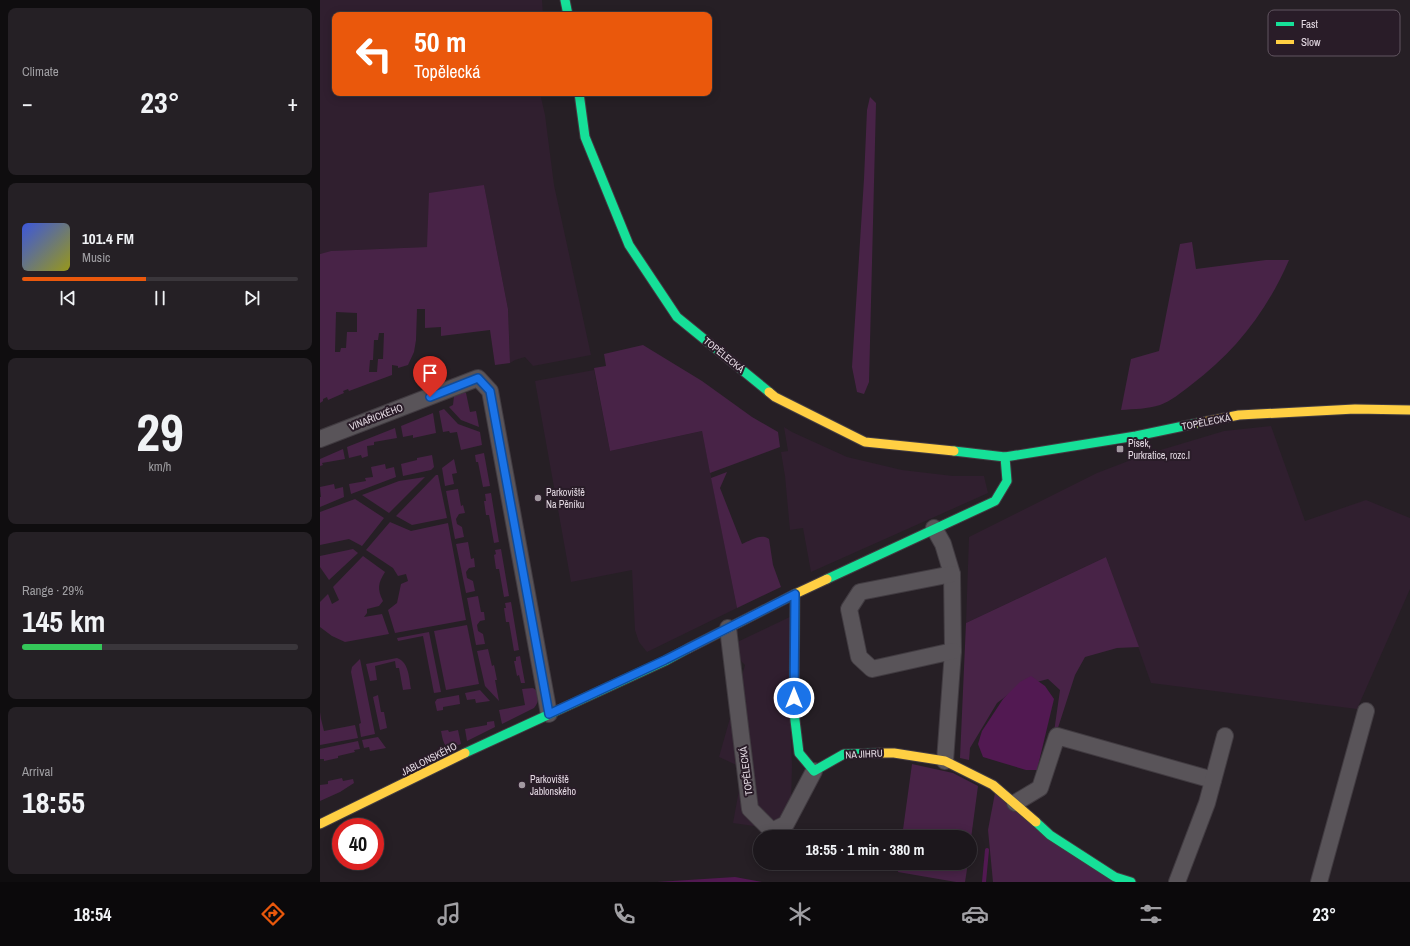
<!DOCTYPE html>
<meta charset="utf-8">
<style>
body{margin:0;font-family:"Archivo Narrow",sans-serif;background:#252025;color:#f1f3f6;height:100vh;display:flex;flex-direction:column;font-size:15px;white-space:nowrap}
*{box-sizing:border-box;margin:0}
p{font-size:13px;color:#a09fa3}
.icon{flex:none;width:22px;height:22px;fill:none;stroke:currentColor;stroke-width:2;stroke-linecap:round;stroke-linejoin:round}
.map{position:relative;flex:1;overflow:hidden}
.drawer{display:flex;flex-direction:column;gap:8px;padding:8px;background:#0f0d0f;width:320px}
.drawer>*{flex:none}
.guide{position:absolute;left:12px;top:12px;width:380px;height:84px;border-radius:8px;box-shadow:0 2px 10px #0003,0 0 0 1px #3a363b;background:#ea580c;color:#fff;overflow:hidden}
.speed{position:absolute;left:12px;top:818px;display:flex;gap:8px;font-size:20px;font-weight:700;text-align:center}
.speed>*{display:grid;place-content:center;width:52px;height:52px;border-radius:50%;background:#1c171c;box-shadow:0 2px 10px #0003,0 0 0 1px #3a363b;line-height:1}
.speed .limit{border:6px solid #d22;background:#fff;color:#111}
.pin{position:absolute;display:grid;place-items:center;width:34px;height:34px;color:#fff;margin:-41px -17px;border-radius:50% 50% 50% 0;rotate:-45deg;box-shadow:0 0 4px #0007}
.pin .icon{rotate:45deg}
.me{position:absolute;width:44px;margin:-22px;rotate:0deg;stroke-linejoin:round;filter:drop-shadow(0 0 3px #0008)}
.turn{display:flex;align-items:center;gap:14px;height:84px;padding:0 16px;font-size:18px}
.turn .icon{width:52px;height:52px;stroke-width:2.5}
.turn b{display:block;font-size:28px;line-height:34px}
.big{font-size:30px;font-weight:700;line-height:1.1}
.drawer .tile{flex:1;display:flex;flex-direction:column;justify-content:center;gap:6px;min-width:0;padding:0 14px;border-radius:8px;background:#252025}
.drawer .dial{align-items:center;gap:0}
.dial b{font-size:52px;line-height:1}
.song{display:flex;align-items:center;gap:12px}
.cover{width:48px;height:48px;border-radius:6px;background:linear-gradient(135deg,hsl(230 70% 55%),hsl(60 70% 35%))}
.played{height:4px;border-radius:2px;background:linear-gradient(90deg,#ea580c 45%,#3a363b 45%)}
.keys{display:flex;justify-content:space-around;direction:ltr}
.heat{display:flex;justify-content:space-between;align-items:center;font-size:22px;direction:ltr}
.charge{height:6px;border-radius:3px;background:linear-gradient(90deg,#34c759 29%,#3a363b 0)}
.trip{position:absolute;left:433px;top:830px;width:224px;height:40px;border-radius:20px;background:#1c171c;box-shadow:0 2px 10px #0003,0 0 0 1px #3a363b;font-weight:700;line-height:40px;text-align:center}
.tabs{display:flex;height:64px;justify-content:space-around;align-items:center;background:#0b090b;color:#a09fa3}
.tabs .icon{width:28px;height:28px}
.tabs .active{color:#ea580c}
.tabs b{font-size:18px;color:#f1f3f6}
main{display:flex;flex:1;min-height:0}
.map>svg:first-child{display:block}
.built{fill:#301f2f}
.green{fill:#482347;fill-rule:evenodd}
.water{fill:#521952}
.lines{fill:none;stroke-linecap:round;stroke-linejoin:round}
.stream{stroke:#521952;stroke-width:4}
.street-casing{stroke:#413b41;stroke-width:18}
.fast-casing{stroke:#413b41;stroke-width:11}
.slow-casing{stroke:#413b41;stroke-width:11}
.street{stroke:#595459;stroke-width:16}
.fast{stroke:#16e098;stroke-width:9}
.slow{stroke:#ffcf43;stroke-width:9}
.route-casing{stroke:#114b97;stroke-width:10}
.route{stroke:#1a73e8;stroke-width:7}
.poi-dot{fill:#a299a1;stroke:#291c28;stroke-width:1.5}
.labels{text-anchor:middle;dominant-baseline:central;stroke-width:4;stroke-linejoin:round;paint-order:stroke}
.street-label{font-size:10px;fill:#e5dbe4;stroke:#291c28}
.poi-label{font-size:10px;fill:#e5dbe4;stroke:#291c28;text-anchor:start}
.key{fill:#291c28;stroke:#615560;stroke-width:1}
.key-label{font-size:11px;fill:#e5dbe4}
</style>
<main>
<section class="drawer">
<div class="tile"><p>Climate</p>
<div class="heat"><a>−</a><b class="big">23°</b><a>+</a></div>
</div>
<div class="tile">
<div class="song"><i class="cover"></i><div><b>101.4 FM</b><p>Music</p></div></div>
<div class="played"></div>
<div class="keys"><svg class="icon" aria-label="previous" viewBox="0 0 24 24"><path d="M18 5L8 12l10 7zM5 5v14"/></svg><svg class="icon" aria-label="pause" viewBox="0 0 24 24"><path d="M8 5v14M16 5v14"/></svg><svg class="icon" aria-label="next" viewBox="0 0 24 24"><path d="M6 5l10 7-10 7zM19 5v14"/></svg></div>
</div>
<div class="tile dial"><b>29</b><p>km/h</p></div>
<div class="tile"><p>Range · 29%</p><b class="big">145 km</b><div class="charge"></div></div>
<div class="tile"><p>Arrival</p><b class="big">18:55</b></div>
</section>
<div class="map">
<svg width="1090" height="882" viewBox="0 0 1090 882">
<rect width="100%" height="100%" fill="#261f25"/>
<g class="built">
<polygon points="0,0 222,0 223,15 15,15 15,93 220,93 225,115 234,185 271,355 213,366 205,357 195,360 190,363 188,309 164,185 107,247 12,251 0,254"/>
<polygon points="274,370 290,451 382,431 417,608 327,652 319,642 315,630 312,570 251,582 215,381"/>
<polygon points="951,426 985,521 1046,500 1090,518 1090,589 1037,709 831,683 786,557 646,623 649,537 777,473 824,455 904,431"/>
<polygon points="464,427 472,432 527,457 582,470 633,476 664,476 668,493 491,572 483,528 470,530 465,476 461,452 468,451"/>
<polygon points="476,614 469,700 472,765 471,804 455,829 413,823 423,768 399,757 425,665 407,647"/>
</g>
<g class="green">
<polygon points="550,97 556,103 549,382 544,394 537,392 532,367 544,179 547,110"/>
<path d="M164,185L188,309L190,363L175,365L170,330L121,336V327L105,328V309H97L96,340L94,352L88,365L78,368V366L72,365V375L29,391L28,389L23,391L24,393L8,400L7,397L3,399V401L0,403V254L11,251L107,247L109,193ZM16,312L37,313V332H27L26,348H21L20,352H15ZM59,333H64L63,359H58L57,372H49L50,360H53L54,340H58Z"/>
<path d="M872,242L876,269L946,260H969C947,311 915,352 871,385C862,392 851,401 840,405C828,409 814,409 801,410L811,359L839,351L860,244Z"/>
<polygon points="323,345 382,381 432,417 458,432 460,447 390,473 382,431 290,451 274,368 286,366 284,354"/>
<polygon points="143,393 146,393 150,412 156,411 159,427 141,420 129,407 133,405 134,396"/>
<polygon points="124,409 138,424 160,432 162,445 141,450 137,432 130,433 129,431 123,432 119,411"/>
<polygon points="113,413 116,433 93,438 93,435 83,437 81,426"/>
<polygon points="75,428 77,438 54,442 54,445 47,446 48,456 42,458 41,455 29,458 27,447"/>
<polygon points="23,449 25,459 2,463 3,465 0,466 0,459"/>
<polygon points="164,453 170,486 163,487 158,462 156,462 155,455"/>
<polygon points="112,455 114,467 111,470 83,476 81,464 97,460 97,458"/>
<polygon points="134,459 137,473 132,474 134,484 125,486 122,468"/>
<polygon points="65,464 66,469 74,467 76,477 31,494 29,484 46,481 45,478 53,477 51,467"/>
<path d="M407,472L400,488L422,544C430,541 441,533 449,539L453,565L461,587L417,608L391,478Z"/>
<polygon points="116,475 118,475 127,518 92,525 76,516"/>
<polygon points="105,477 69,513 42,495 79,481"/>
<polygon points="14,484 15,489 23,487 24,497 0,507 0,497 1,497 0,487"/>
<polygon points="138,489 141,506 143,505 145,513 139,514 136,519 137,524 142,527 144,537 135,539 126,491"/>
<polygon points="171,493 179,542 174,543 169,515 166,515 164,501 166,501 165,494"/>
<polygon points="35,499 64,518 42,546 29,539 0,545 0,512"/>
<polygon points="70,522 91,531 128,523 146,620 75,633 68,610 77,603 81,584 88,581 86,574 78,576 73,568 46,550"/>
<polygon points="148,542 151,559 154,558 155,567 149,568 146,572 147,578 153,581 155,591 146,593 136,544"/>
<polygon points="33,549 38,553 9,580 0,567 0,556"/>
<polygon points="181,549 189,596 184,597 179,569 176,569 174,555 176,554 175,550"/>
<path d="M43,556L65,572C58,583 57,589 63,601L59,606L47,609V613L44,617L62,614L69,634L25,642L12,636L0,627V602L8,594L12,604L19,600L13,587Z"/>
<polygon points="786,557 819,647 797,648 765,657 755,675 736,734 733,739 740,690 728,679 698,687 677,703 650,748 649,760 640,758 646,623"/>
<polygon points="158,596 161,612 164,612 165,620 160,621 157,625 158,631 163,634 165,644 156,645 147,598"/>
<polygon points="191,602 199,650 194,651 189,622 186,622 184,608 186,608 185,603"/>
<polygon points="147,625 159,684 126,690 114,631"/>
<polygon points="109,632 121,692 114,693 103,636 78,641 77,638"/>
<polygon points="168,649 172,666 174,665 177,680 175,680 179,701 165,686 157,651"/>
<polygon points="200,656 205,683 201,683 199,675 197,676 194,661 196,661 196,657"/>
<path d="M77,658C89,662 89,678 91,689L83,690L79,668H76L75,661L55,666L57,680L50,681L46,664Z"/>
<polygon points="40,659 55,734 41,737 39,724 41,723 31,672 32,667"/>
<path d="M213,688L217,691C218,699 219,702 214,708L182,724L179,710L205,705L202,689Z"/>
<polygon points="160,690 170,701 156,703 155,699 147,700 145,693"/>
<polygon points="58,695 61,712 64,712 67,728 60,730 53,697"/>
<polygon points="139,695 140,704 123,707 123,710 117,711 115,702 117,699"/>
<polygon points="0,712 1,719 4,731 35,725 38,738 0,745"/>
<polygon points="174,721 175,727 147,741 145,729 167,725 167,722"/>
<path d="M128,730L129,732L138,730L141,744C125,750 124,747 121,731Z"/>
<polygon points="58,737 66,748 50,751 49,747 44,748 42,740"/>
<polygon points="38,741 40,749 34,750 35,752 18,756 18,758 4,761 4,759 0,759 0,749"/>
<polygon points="592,764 633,773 658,786 650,846 650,837 582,837"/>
<polygon points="22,778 23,781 33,779 34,783 20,792 0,801 0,785 8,784 8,781"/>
<polygon points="675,793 798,882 673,882 668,830"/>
<polygon points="579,863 648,863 645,882 636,882 578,872"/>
</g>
<g class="water">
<polygon points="711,676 725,686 734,699 717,770 706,770 663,757 658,744 662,731 683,699 700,682"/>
<polygon points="415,877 442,882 337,882"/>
</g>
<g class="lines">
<polyline class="stream" points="664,882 667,850"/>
<defs>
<g id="street">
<polyline points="0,439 158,378 170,391 229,714"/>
<polyline points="614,528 623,544 632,574 633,651 625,761"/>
<polyline points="632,574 540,592 529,609 539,657 552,669 633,651"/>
<polyline points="408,628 430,809 452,831 466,824 494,771"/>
<polyline points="695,803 720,788 737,736 893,780"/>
<polyline points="857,882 887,803 905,736"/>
<polyline points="999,882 1046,711"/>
</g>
<g id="fast">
<polyline points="245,0 248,15"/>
<polyline points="259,93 265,137 309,245 357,317 449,392"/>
<polyline points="634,451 685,457 816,436 878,423"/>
<polyline points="507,579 675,501 687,481 685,457"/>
<polyline points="475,594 474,712 479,753 494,771 524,754 559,753"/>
<polyline points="145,753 345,661 369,648"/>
<polyline points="716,822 730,835 795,877 811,882"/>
</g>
<g id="slow">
<polyline points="449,392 455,397 545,442 634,451"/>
<polyline points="878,423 919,415 1035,409 1090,410"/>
<polyline points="369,648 475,594 507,579"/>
<polyline points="559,753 574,753 625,761 673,785 716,822"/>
<polyline points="0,824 145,753"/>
</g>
</defs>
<use href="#street" class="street-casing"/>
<use href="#fast" class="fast-casing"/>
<use href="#slow" class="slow-casing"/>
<use href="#street" class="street"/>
<use href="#fast" class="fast"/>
<use href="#slow" class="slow"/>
</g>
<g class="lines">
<defs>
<polyline id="route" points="110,397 158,378 170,391 229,714 345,660 475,594 474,698"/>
</defs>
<use href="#route" class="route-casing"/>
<use href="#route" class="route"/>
</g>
<g class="poi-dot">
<rect x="796" y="445" width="8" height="8" rx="2"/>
<circle cx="218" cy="498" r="4"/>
<circle cx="202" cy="785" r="4"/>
</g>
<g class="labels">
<g class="street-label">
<text transform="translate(404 355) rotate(39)">TOPĚLECKÁ</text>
<text transform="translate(56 417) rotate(-21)">VINAŘICKÉHO</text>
<text transform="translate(886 422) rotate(-11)">TOPĚLECKÁ</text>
<text transform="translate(544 754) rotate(-3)">NA JIHRU</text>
<text transform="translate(109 759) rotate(-27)">JABLONSKÉHO</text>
<text transform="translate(426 771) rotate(-97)">TOPĚLECKÁ</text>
</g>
<g class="poi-label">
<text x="808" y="443">Písek,<tspan x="808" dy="12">Purkratice, rozc.I</tspan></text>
<text x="226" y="492">Parkoviště<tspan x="226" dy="12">Na Pěníku</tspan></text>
<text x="210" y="779">Parkoviště<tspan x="210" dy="12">Jablonského</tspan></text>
</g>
</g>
<rect x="948" y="10" width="132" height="46" rx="6" class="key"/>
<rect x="956" y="22" width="18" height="4" fill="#16e098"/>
<rect x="956" y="40" width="18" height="4" fill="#ffcf43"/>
<g class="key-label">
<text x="981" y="28">Fast</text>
<text x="981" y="46">Slow</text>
</g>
</svg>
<div class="speed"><div class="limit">40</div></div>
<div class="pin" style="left:110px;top:397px;background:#d93025"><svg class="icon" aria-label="arrive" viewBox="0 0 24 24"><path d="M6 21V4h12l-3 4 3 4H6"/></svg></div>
<svg class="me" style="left:474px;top:698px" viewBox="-20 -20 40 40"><circle r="17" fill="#1a73e8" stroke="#fff" stroke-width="3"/><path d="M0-11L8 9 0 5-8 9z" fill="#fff"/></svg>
<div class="trip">18:55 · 1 min · 380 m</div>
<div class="guide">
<div class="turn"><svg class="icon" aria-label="left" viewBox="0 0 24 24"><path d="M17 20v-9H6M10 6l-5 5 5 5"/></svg><div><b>50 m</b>Topělecká</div></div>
</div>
</div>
</main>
<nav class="tabs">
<b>18:54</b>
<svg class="icon active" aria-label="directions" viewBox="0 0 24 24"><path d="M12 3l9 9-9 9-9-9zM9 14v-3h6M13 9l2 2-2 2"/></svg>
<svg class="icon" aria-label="music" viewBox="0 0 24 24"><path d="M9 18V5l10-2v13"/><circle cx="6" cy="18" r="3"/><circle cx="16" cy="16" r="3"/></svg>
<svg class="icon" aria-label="phone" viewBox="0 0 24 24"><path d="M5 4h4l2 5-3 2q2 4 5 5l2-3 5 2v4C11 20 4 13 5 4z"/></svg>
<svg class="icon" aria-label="climate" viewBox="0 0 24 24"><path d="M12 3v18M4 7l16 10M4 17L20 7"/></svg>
<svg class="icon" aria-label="car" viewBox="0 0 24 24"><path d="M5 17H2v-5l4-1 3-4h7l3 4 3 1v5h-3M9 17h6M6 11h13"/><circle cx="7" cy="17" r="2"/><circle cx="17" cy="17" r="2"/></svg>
<svg class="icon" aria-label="filters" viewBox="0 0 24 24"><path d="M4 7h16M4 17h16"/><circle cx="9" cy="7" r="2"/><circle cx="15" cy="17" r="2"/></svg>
<b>23°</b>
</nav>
